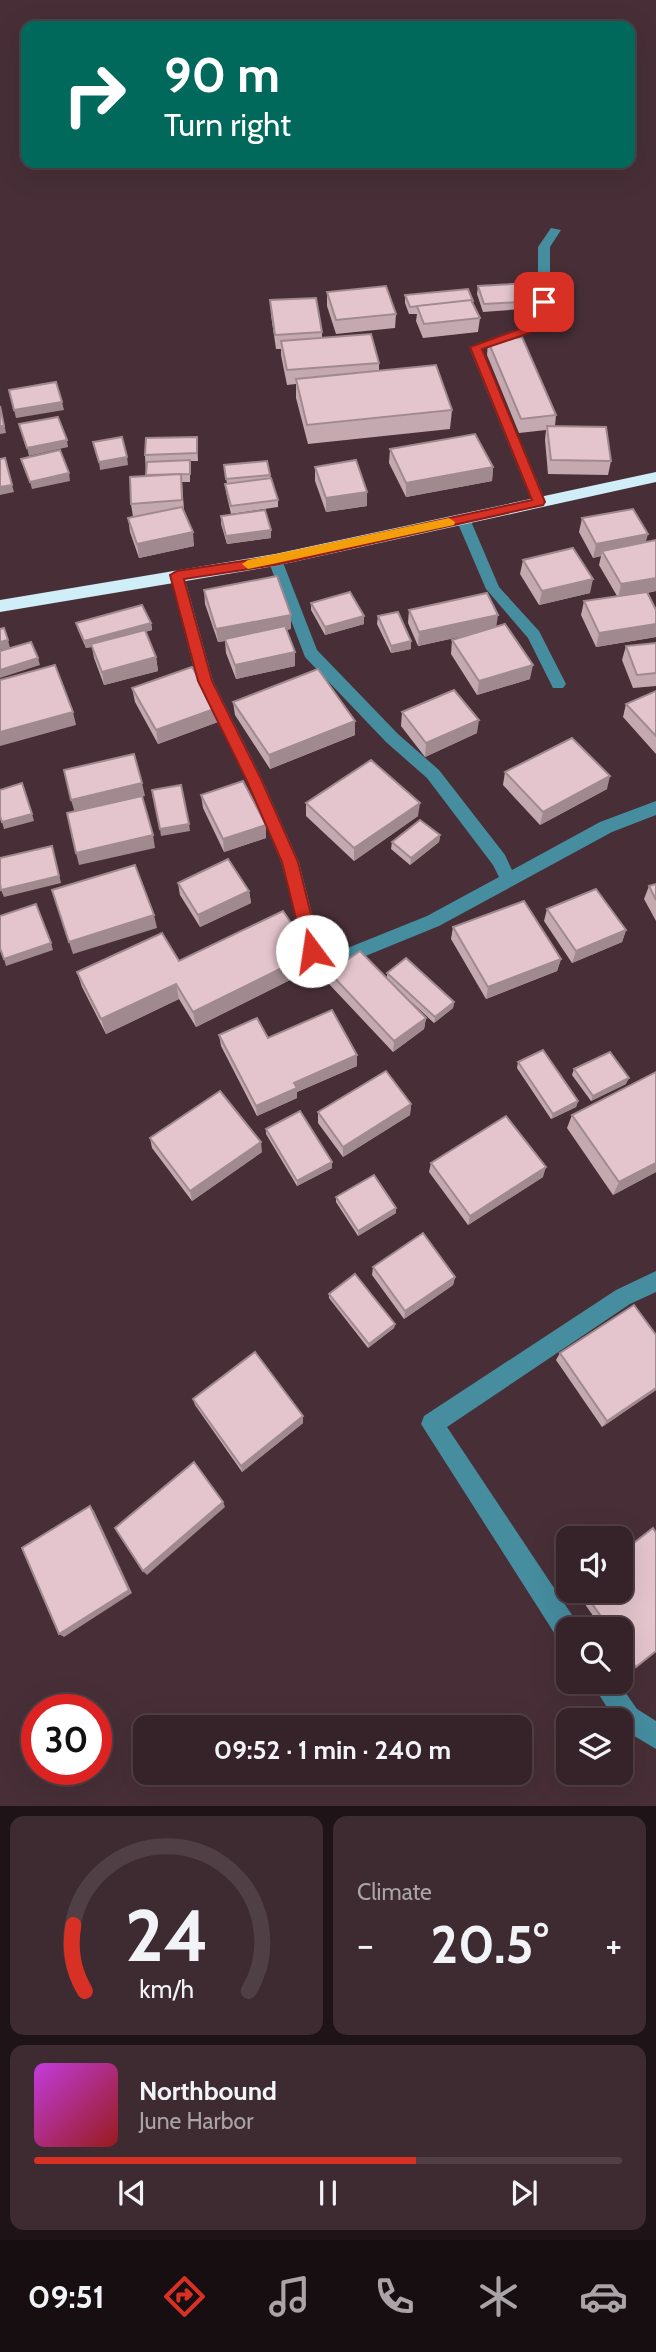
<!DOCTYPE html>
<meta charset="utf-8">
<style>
body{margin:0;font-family:Cabin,sans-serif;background:#3d2b31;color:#f1f3f6;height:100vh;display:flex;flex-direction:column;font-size:26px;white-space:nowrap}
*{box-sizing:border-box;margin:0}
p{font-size:23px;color:#aaa4a8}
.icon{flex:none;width:38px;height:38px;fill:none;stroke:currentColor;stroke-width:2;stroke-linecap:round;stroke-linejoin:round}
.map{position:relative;height:1806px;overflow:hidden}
.panel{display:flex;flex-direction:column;gap:10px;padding:10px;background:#1e1317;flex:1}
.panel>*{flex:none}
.banner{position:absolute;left:21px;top:21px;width:614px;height:147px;border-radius:14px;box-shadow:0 7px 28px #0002,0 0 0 2px #504046;background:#00695c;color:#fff;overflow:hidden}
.controls{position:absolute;left:556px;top:1526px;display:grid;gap:14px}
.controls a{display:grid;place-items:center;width:77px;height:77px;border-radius:14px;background:#362329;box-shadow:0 7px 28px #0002,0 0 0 2px #504046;font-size:35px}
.speed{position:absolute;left:21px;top:1694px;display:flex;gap:14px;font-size:35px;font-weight:700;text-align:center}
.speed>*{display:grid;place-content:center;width:91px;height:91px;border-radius:50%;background:#362329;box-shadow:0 7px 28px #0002,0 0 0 2px #504046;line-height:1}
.speed .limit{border:10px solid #d22;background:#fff;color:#111}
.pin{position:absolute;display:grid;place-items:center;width:60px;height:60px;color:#fff;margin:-30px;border-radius:14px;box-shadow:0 4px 10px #0006}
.me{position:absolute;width:77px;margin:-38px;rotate:346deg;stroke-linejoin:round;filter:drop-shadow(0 0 5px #0008)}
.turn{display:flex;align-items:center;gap:24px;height:147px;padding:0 28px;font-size:32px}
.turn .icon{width:91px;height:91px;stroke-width:2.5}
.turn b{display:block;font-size:49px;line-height:60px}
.big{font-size:52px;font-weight:700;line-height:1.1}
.panel .card{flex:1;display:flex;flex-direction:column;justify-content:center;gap:10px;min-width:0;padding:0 24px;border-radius:14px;background:#3d2b31}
.panel .dial{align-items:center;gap:0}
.dial svg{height:182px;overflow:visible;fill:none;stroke:#504046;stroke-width:7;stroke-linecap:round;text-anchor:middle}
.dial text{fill:#f1f3f6;stroke:none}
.song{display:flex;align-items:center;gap:21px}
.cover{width:84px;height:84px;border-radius:10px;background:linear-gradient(135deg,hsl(290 70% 55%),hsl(0 70% 35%))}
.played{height:7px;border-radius:4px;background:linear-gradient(90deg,#d93025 65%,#504046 65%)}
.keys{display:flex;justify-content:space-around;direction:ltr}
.heat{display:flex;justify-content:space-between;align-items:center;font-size:38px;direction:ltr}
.panel .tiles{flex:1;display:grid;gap:10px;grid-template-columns:1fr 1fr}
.card:last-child{grid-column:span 2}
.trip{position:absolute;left:133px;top:1715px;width:399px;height:70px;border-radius:14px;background:#362329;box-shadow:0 7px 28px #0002,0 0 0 2px #504046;font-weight:700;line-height:70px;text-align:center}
.tabs{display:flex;height:112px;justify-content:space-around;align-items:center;background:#160e10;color:#aaa4a8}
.tabs .icon{width:49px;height:49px}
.tabs .active{color:#d93025}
.tabs b{font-size:32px;color:#f1f3f6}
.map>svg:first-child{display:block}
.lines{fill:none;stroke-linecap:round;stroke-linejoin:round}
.minor{fill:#468da0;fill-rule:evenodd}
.highway{fill:#d0eef8;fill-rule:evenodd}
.wall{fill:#c4a9b1}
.shaded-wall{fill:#a08a90}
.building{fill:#e4c5ce;stroke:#a08a90;stroke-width:2}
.route{fill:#d93025;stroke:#8d1f18;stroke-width:2}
.slow{fill:#f59e0b}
</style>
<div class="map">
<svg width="656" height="1806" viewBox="0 0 656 1806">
<rect width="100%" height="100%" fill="#482f37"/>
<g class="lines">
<g class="minor">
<polygon points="551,228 561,230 550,247 550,302 532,330 482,349 546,502 539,507 532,502 469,347 522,327 538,302 538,247"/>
<polygon points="463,514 470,519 499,587 539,631 566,684 563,688 553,688 528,638 486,589 456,519"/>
<polygon points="275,555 282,560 317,650 398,734 439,770 505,855 512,870 600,822 656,801 656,815 612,832 439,926 341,966 335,969 306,956 281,862 246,779 197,681 170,575 172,571 182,571 184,575 213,681 262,779 299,862 320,946 335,953 427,916 499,877 493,865 427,778 386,742 305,657 268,560"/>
<polygon points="656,1271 656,1292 630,1304 447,1427 578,1624 580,1629 569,1629 569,1645 560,1642 421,1424 424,1416 616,1290"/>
<polygon points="591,1682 618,1682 637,1709 656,1721 656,1749 621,1728 621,1720 615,1720"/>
</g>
<polygon class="highway" points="656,472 656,482 275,566 0,612 0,600 275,554"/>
</g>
<g class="wall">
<polygon points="478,286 537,301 536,308 483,312 477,294"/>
<polygon points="327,292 396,314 395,328 336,334 327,306"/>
<polygon points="405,295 473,301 473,303 480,318 478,332 423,338 416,321 417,314 409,314 405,303"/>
<polygon points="270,300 322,332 322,338 379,363 379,371 452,410 450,429 308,444 296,398 296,384 287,385 281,355 281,349 276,349 271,315"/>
<polygon points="488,341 556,415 555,426 611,461 608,475 548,474 545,440 546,430 519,433 487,355"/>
<polygon points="197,437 198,461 190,461 190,482 182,482 184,510 194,546 139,558 130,532 128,518 133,517 131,504 146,476 145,455"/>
<polygon points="390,449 493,467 492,481 406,497 389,463"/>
<polygon points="224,465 270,475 278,500 278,507 231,514 226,492 225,484 227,484"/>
<polygon points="315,467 367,492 367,506 326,512 315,481"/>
<polygon points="221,516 271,530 271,538 227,544 221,524"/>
<polygon points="582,518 646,542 656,540 656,591 647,593 656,610 656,637 596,647 581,615 584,601 617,596 599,565 601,556 593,558 579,532"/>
<polygon points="523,560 590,593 539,605 520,574"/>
<polygon points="204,590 291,615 291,629 286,630 295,666 236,679 226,653 225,641 218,642 205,604"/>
<polygon points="311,603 364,616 364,624 325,635 311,610"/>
<polygon points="409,610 497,627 530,679 477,695 451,654 452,640 477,633 418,646 408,623"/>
<polygon points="378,616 411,641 411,649 391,653 377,624"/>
<polygon points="76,623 151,623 152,630 145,632 156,657 158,671 104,685 94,658 92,647 86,648 78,630"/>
<polygon points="656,643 656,686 633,688 622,660 626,646"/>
<polygon points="132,688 218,722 158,744 135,702"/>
<polygon points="656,691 656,754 623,717 626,704"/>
<polygon points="233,702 355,721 355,735 270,769 235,715"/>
<polygon points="402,712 477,733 425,757 401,726"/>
<polygon points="505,772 607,789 540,825 503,785"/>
<polygon points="201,795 266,838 224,852 203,808"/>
<polygon points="306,803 418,816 354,861 306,816"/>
<polygon points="440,835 439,842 410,865 391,849 392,842"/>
<polygon points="178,883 249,891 251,903 200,927 180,895"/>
<polygon points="656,884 656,921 644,899 649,886"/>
<polygon points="547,909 626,930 622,942 572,963 544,921"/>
<polygon points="453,927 561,959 557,971 486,999 451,939"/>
<polygon points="179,961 312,969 196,1027 179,999 106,1034 82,987 77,972"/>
<polygon points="329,972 387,978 387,973 454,1002 453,1008 434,1023 405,996 426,1018 424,1029 393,1052 329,984"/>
<polygon points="219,1035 268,1038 357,1055 357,1066 297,1092 297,1098 257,1116 221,1046"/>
<polygon points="518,1062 578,1101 576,1107 551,1119 517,1068"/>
<polygon points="574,1069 626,1084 591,1101 572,1075"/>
<polygon points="411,1104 410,1115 343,1157 318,1123 318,1112"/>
<polygon points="572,1115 656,1172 613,1195 567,1128"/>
<polygon points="266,1129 332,1168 297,1186 266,1134"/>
<polygon points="150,1138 262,1152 192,1201 152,1148"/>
<polygon points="431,1163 543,1177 468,1225 429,1172"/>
<polygon points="336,1197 396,1208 396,1213 358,1236 336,1202"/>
<polygon points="373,1267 455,1277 453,1285 404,1319 372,1275"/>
<polygon points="329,1294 395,1324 394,1328 368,1348 329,1298"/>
<polygon points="656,1335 656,1390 602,1427 556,1360 560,1353"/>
<polygon points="193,1399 303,1416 303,1423 242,1472 195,1405"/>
<polygon points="576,1591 621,1591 636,1667 630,1670 621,1657 621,1629 602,1629"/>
</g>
<g class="shaded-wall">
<polygon points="62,402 64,410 16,418 14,410"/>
<polygon points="1,409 6,433 0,434 0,426"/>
<polygon points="67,440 68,447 29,456 27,448"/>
<polygon points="127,457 128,465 100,470 99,462"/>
<polygon points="493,467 492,481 406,497 406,483"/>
<polygon points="69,473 70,481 32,489 30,482"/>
<polygon points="12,485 14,492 0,495 0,487"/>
<polygon points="367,492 367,506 326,512 326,498"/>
<polygon points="271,530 271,538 227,544 226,536"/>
<polygon points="193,532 194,546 139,558 137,544"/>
<polygon points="648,534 644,549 602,551 601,556 593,558 596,544"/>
<polygon points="656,578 656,591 618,598 621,584"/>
<polygon points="593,579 590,593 539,605 542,591"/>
<polygon points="291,615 291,629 218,642 216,629"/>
<polygon points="498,615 496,629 418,646 419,632"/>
<polygon points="364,616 364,624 325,635 325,627"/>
<polygon points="151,623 152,630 86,648 84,641"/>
<polygon points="656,624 656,637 596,647 599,633"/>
<polygon points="8,640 10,648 0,650 0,642"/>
<polygon points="411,641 411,649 391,653 391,646"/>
<polygon points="295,652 295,666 236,679 235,665"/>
<polygon points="156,657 158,671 104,685 102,672"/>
<polygon points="38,658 40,665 0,678 0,670"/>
<polygon points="533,665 530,679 477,695 479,681"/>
<polygon points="217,708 218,722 158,744 156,730"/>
<polygon points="73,712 76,725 0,746 0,732"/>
<polygon points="479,720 477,733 425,757 426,743"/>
<polygon points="355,721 355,735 270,769 269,755"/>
<polygon points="610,776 607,789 540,825 543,812"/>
<polygon points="142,783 145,796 75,813 71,800"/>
<polygon points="420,803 418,816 354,861 354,848"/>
<polygon points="32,814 34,821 4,829 2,822"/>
<polygon points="189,824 190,831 161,836 160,829"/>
<polygon points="266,825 266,838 224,852 223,839"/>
<polygon points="153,835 155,848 79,865 76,853"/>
<polygon points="440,835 439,842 410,865 411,858"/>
<polygon points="54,853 61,883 4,897 1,890"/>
<polygon points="249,891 251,903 200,927 198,915"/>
<polygon points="154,915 157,928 73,954 69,942"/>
<polygon points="626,930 622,942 572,963 576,951"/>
<polygon points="51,943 53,950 6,966 4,959"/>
<polygon points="312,953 312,969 196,1027 193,1012"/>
<polygon points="561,959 557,971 486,999 488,987"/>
<polygon points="176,984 179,999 106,1034 101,1019"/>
<polygon points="454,1002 453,1008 434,1023 435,1017"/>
<polygon points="426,1018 424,1029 393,1052 394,1041"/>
<polygon points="357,1055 357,1066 297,1092 297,1098 257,1116 256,1106 294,1083"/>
<polygon points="629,1078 626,1084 591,1101 593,1096"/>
<polygon points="578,1101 576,1107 551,1119 553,1114"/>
<polygon points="411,1104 410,1115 343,1157 343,1147"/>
<polygon points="261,1142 262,1152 192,1201 190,1191"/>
<polygon points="332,1162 332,1168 297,1186 297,1181"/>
<polygon points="656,1163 656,1172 613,1195 619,1182"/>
<polygon points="546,1167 543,1177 468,1225 470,1216"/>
<polygon points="396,1208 396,1213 358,1236 358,1231"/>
<polygon points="455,1277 453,1285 404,1319 405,1311"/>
<polygon points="395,1324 394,1328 368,1348 369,1344"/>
<polygon points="656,1388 656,1390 602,1427 607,1421"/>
<polygon points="303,1416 303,1423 242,1472 241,1466"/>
<polygon points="223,1502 225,1507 147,1575 143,1571"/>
<polygon points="90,1506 94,1511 132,1593 64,1637 59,1634"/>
</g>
<g class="building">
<polygon points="530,283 537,301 484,304 478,286"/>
<polygon points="386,286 396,314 336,320 327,292"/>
<polygon points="468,289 473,301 410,307 405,295"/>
<polygon points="316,298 322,332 275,335 270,300"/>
<polygon points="471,300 480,318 424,324 417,306"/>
<polygon points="371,334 379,363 287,370 281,341"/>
<polygon points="522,337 556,415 521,419 488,341"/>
<polygon points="436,365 452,410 307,425 296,379"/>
<polygon points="56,382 62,402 14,410 9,390"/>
<polygon points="0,406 4,426 0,426"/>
<polygon points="58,417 67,440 27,448 19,424"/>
<polygon points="547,426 606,427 611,461 551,460"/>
<polygon points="475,434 493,467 406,483 390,449"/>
<polygon points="122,437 127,457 99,462 93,442"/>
<polygon points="197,437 197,453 145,455 146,438"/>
<polygon points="60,450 69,473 30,482 21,459"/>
<polygon points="5,458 12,485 0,487 0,459"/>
<polygon points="190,460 190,474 146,475 147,462"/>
<polygon points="356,460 367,492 326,498 315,467"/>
<polygon points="267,461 270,475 226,479 224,465"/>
<polygon points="181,474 182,500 131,504 130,477"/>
<polygon points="271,478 278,500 231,506 225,484"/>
<polygon points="182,507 193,532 137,544 128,518"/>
<polygon points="633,509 648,534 596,544 582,518"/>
<polygon points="265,510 271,530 226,536 221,516"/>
<polygon points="656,540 656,578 621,584 602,551"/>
<polygon points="573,548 593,579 542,591 523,560"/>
<polygon points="277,576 291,615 216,629 204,590"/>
<polygon points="350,592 364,616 325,627 311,603"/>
<polygon points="647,592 656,610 656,624 599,633 584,601"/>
<polygon points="487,593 498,615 419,632 409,610"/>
<polygon points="142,605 151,623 84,641 76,623"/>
<polygon points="398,612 411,641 391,646 378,616"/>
<polygon points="505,624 533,665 479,681 452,640"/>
<polygon points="285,626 295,652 235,665 225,639"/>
<polygon points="4,628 8,640 0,642 0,629"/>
<polygon points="145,630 156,657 102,672 91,644"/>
<polygon points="31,642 38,658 0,670 0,651"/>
<polygon points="656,643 656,673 637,675 626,646"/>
<polygon points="55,665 73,712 0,732 0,680"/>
<polygon points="192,667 217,708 156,730 132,688"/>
<polygon points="318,669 355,721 269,755 233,702"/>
<polygon points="454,690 479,720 426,743 402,712"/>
<polygon points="656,691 656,736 626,704"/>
<polygon points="572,738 610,776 543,812 505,772"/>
<polygon points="134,754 142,783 71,800 64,770"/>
<polygon points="371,760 420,803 354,848 306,803"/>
<polygon points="243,781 266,825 223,839 201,795"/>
<polygon points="22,783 32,814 2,822 0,816 0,790"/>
<polygon points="181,785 189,824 160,829 152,790"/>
<polygon points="142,796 153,835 76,853 67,813"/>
<polygon points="420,820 440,835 411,858 392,842"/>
<polygon points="52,846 59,876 1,890 0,884 0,858"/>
<polygon points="228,859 249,891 198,915 178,883"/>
<polygon points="135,865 154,915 69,942 52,890"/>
<polygon points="656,884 656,900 649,886"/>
<polygon points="596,889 626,930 576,951 547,909"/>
<polygon points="524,901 561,959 488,987 453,927"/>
<polygon points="36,904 51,943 4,959 0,948 0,916"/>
<polygon points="283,911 312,953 193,1012 176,984 101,1019 77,972 162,933 179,961"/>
<polygon points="360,951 426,1018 394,1041 329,972"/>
<polygon points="406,958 454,1002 435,1017 387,973"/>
<polygon points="332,1010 357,1055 294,1083 297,1088 256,1106 219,1035 257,1018 268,1038"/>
<polygon points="543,1050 578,1101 553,1114 518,1062"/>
<polygon points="610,1052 629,1078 593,1096 574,1069"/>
<polygon points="386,1071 411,1104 343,1147 318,1112"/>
<polygon points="656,1072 656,1163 619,1182 572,1115"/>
<polygon points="220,1091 261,1142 190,1191 150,1138"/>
<polygon points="300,1111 332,1162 297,1181 266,1129"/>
<polygon points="506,1116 546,1167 470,1216 431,1163"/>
<polygon points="374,1175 396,1208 358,1231 336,1197"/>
<polygon points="423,1233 455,1277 405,1311 373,1267"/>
<polygon points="355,1274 395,1324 369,1344 329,1294"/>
<polygon points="634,1305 656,1335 656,1388 607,1421 560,1353"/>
<polygon points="255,1352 303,1416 241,1466 193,1399"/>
<polygon points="194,1462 223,1502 143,1571 115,1528"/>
<polygon points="90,1506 129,1590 59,1634 22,1548"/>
<polygon points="653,1528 656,1533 656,1651 636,1667 621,1646 621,1629 610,1629 583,1591 621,1591 621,1553"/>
</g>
<polygon class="route" points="541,299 550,302 530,333 482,349 545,502 543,505 275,565 184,579 212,681 261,779 298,862 320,951 318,956 306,956 304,951 282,862 246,779 198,681 170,575 177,571 275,556 532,500 470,347 522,328"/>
<polygon class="slow" points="449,518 455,522 454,525 248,569 242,564 248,560"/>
</svg>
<div class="controls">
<a><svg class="icon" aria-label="sound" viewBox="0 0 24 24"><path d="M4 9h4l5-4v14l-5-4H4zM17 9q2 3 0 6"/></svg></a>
<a><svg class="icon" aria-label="search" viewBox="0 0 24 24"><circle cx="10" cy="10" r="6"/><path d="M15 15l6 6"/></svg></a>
<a><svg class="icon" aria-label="layers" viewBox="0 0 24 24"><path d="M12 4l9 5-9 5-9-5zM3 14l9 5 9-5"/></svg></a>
</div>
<div class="speed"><div class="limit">30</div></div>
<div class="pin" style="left:544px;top:302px;background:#d93025"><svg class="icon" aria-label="arrive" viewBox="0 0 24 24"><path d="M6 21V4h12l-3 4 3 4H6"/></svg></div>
<svg class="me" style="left:312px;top:951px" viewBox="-20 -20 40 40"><circle r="19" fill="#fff"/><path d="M0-13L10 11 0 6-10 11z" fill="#d93025"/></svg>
<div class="trip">09:52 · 1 min · 240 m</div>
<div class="banner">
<div class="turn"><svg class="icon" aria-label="right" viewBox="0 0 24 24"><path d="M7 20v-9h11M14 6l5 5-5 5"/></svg><div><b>90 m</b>Turn right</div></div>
</div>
</div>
<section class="panel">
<div class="tiles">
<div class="card dial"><svg viewBox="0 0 100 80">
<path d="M14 69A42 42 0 1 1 86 69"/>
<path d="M14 69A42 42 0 0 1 9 40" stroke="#d93025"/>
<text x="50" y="56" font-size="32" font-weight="700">24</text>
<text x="50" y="72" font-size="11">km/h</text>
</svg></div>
<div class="card"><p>Climate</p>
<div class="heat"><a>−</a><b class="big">20.5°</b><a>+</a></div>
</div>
<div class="card">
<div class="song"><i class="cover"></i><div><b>Northbound</b><p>June Harbor</p></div></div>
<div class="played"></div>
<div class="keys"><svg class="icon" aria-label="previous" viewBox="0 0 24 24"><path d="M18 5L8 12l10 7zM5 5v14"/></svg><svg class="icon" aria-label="pause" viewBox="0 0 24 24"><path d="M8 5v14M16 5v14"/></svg><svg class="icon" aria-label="next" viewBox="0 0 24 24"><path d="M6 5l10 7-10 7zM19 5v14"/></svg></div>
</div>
</div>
</section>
<nav class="tabs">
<b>09:51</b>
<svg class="icon active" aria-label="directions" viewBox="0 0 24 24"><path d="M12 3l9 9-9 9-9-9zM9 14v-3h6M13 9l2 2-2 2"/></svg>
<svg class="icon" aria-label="music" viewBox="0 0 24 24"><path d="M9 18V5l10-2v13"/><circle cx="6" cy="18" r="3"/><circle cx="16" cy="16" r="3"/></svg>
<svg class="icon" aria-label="phone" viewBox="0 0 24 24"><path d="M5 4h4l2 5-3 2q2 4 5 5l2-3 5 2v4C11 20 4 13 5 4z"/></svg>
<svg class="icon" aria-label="climate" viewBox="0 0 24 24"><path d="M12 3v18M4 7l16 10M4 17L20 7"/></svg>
<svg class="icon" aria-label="car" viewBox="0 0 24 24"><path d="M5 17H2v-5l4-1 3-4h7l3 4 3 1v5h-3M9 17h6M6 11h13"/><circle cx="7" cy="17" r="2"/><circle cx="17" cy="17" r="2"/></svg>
</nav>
